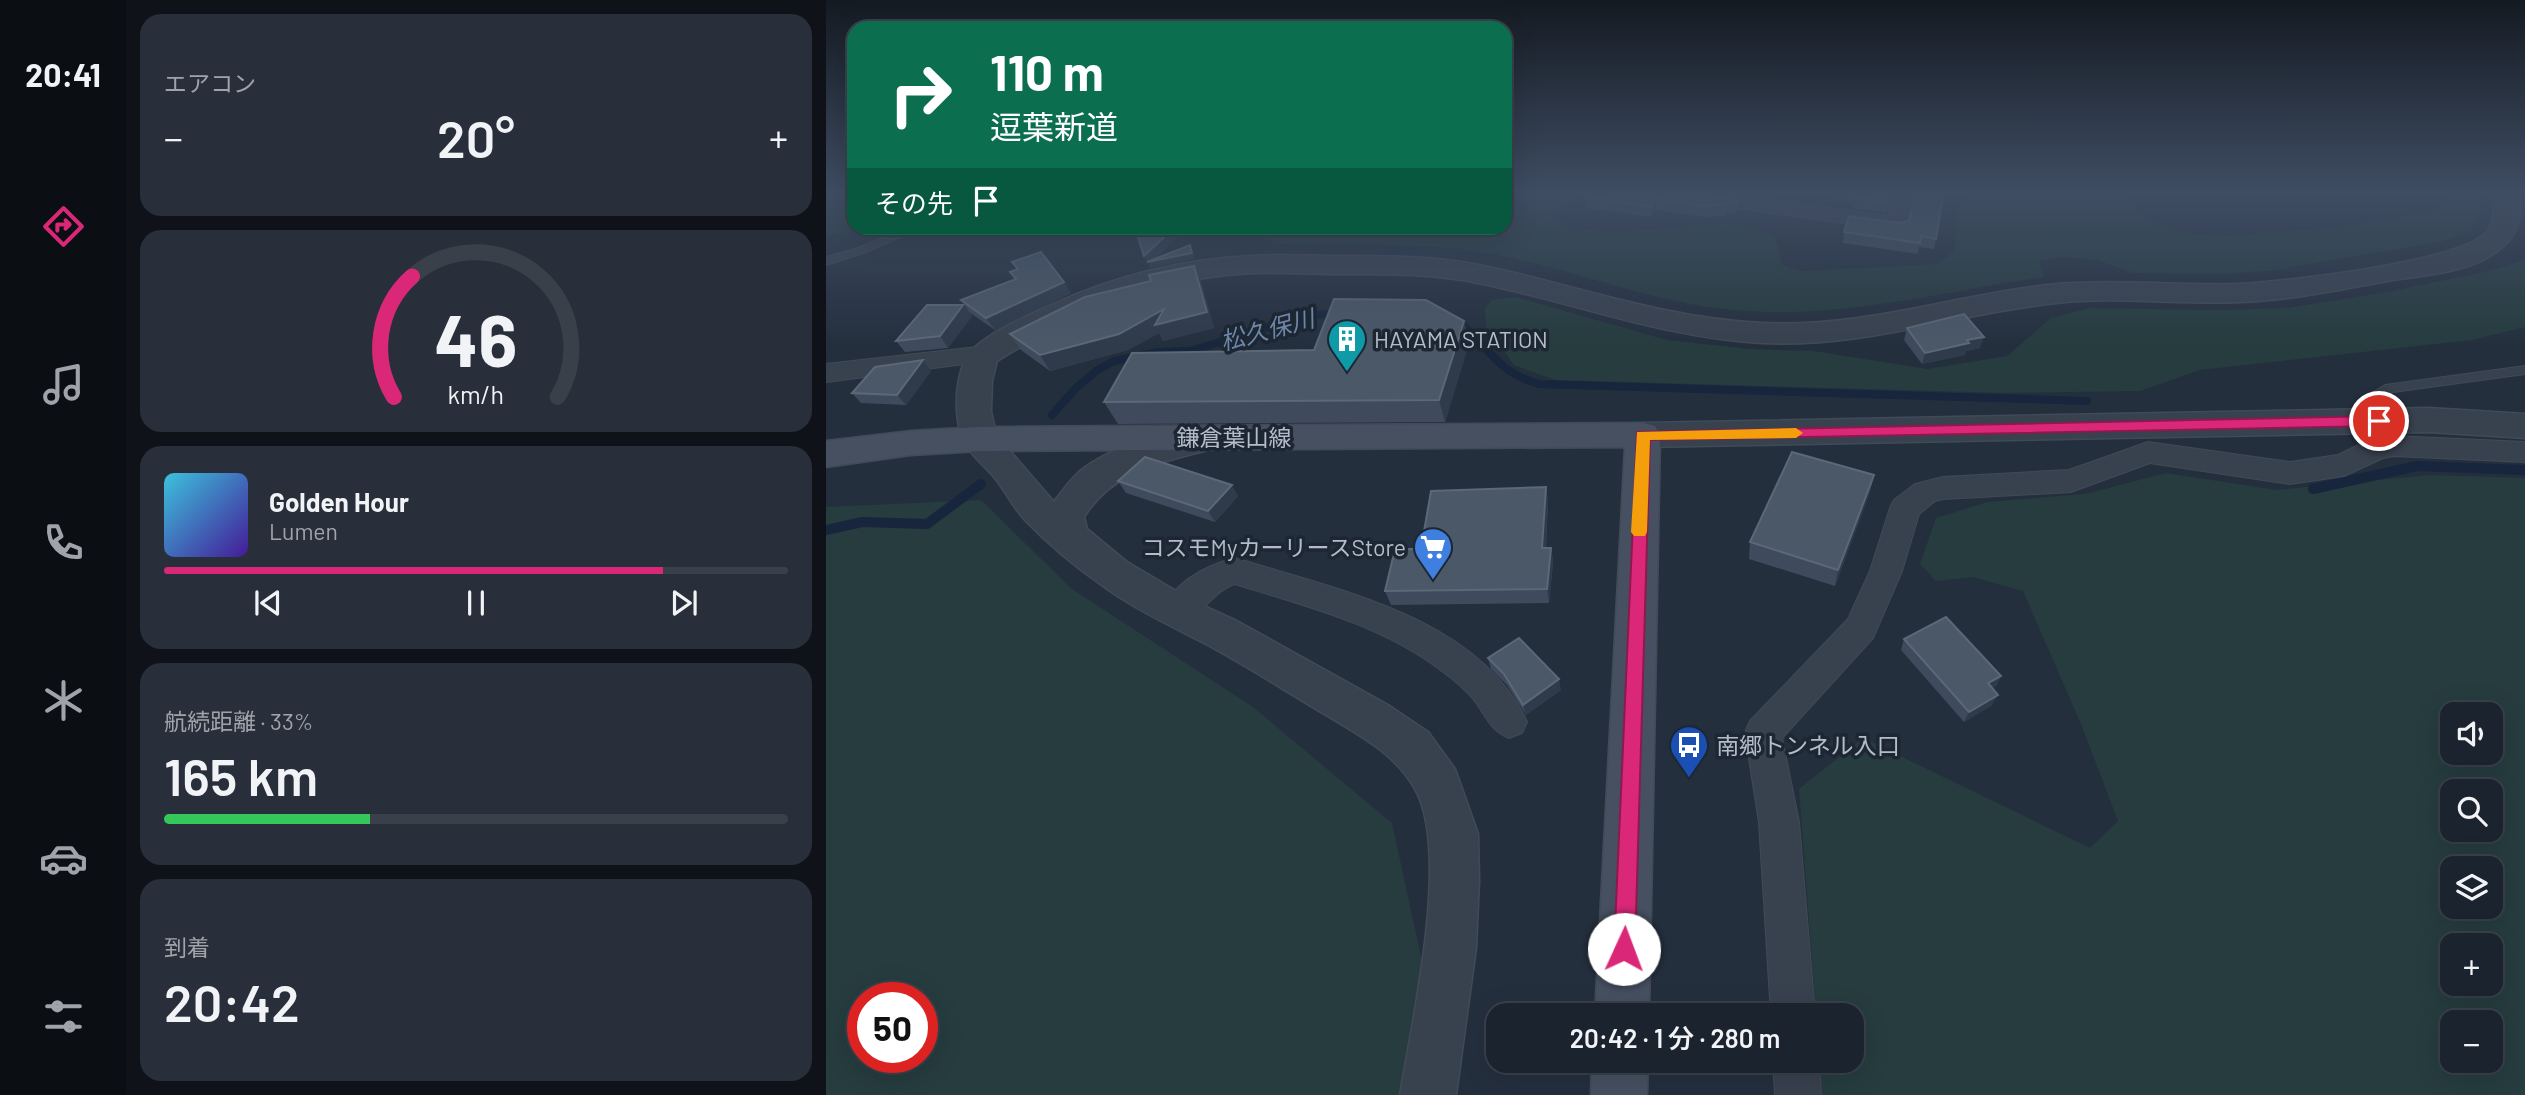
<!DOCTYPE html>
<html lang="ja">
<meta charset="utf-8">
<style>
body{margin:0;font-family:Barlow,"Noto Sans JP",sans-serif;background:#282f3a;color:#f1f3f6;height:100vh;display:flex;flex-direction:column;font-size:26px;white-space:nowrap}
*{box-sizing:border-box;margin:0}
p{font-size:23px;color:#a0a4aa}
.icon{flex:none;width:38px;height:38px;fill:none;stroke:currentColor;stroke-width:2;stroke-linecap:round;stroke-linejoin:round}
.map{position:relative;flex:1;overflow:hidden}
.sheet{display:flex;flex-direction:column;gap:14px;padding:14px;background:#0f1319;width:700px}
.sheet>*{flex:none}
.top-card{position:absolute;left:21px;top:21px;width:665px;height:214px;border-radius:21px;box-shadow:0 7px 28px #0002,0 0 0 2px #39404a;background:#0b6e4f;color:#fff;overflow:hidden}
.fabs{position:absolute;left:1614px;top:702px;display:grid;gap:14px}
.fabs a{display:grid;place-items:center;width:63px;height:63px;border-radius:14px;background:#1b232e;box-shadow:0 7px 28px #0002,0 0 0 2px #39404a;font-size:35px}
.speed{position:absolute;left:21px;top:982px;display:flex;gap:14px;font-size:35px;font-weight:700;text-align:center}
.speed>*{display:grid;place-content:center;width:91px;height:91px;border-radius:50%;background:#1b232e;box-shadow:0 7px 28px #0002,0 0 0 2px #39404a;line-height:1}
.speed .limit{border:10px solid #d22;background:#fff;color:#111}
.pin{position:absolute;display:grid;place-items:center;width:60px;height:60px;color:#fff;margin:-30px;border:4px solid #fff;border-radius:50%;box-shadow:0 2px 7px #0007}
.me{position:absolute;width:77px;margin:-38px;rotate:2deg;stroke-linejoin:round;filter:drop-shadow(0 0 5px #0008)}
.turn{display:flex;align-items:center;gap:24px;height:147px;padding:0 28px;font-size:32px}
.turn .icon{width:91px;height:91px;stroke-width:2.5}
.turn b{display:block;font-size:49px;line-height:60px}
.then{display:flex;align-items:center;height:66px;padding:0 28px;background:#0003;gap:14px;font-size:26px}
.big{font-size:52px;font-weight:600;line-height:1.1}
.sheet .tile{flex:1;display:flex;flex-direction:column;justify-content:center;gap:10px;min-width:0;padding:0 24px;border-radius:21px;background:#282f3a}
.sheet .dial{align-items:center;gap:0}
.dial svg{height:182px;overflow:visible;fill:none;stroke:#39404a;stroke-width:7;stroke-linecap:round;text-anchor:middle}
.dial text{fill:#f1f3f6;stroke:none}
.song{display:flex;align-items:center;gap:21px}
.cover{width:84px;height:84px;border-radius:10px;background:linear-gradient(135deg,hsl(190 70% 55%),hsl(260 70% 35%))}
.played{height:7px;border-radius:4px;background:linear-gradient(90deg,#db2777 80%,#39404a 80%)}
.keys{display:flex;justify-content:space-around;direction:ltr}
.heat{display:flex;justify-content:space-between;align-items:center;font-size:38px;direction:ltr}
.charge{height:10px;border-radius:5px;background:linear-gradient(90deg,#34c759 33%,#39404a 0)}
.trip{position:absolute;left:660px;top:1003px;width:378px;height:70px;border-radius:21px;background:#1b232e;box-shadow:0 7px 28px #0002,0 0 0 2px #39404a;font-weight:600;line-height:70px;text-align:center}
main{display:flex;flex:1;min-height:0}
.menu{display:flex;flex-direction:column;width:126px;justify-content:space-around;align-items:center;background:#0b0e12;color:#a0a4aa}
.menu .icon{width:49px;height:49px}
.menu .selected{color:#db2777}
.menu b{font-size:32px;color:#f1f3f6}
.map>svg:first-child{display:block}
.green{fill:#263c3f;fill-rule:evenodd}
.lines{fill:none;stroke-linecap:round;stroke-linejoin:round}
.stream-far1{stroke:#17263c;stroke-width:8}
.stream{stroke:#17263c;stroke-width:10}
.service-casing{stroke:#414a57;stroke-width:2}
.minor-casing{stroke:#414a57;stroke-width:2}
.tertiary-casing{stroke:#414a57;stroke-width:3}
.secondary-casing{stroke:#414a57;stroke-width:3}
.service{fill:#38414e;fill-rule:evenodd}
.minor{fill:#38414e;fill-rule:evenodd}
.tertiary{fill:#38414e;fill-rule:evenodd}
.secondary{fill:#465061;fill-rule:evenodd}
.wall{fill:#3f4b5c}
.shaded-wall{fill:#2f3b4b}
.building{fill:#4b5868;stroke:#5c6777;stroke-width:2}
.route{fill:#db2777;stroke:#8e194d;stroke-width:2}
.slow{fill:#f59e0b}
.labels{text-anchor:middle;dominant-baseline:central;stroke-width:7;stroke-linejoin:round;paint-order:stroke}
.poi-label{font-size:23px;fill:#b4bcc9;stroke:#1d2633;text-anchor:start}
.street-label{font-size:23px;fill:#b4bcc9;stroke:#1d2633}
.water-label{font-size:24px;font-style:italic;fill:#6d86a8;stroke:#1d2633}
</style>
<main>
<nav class="menu">
<b>20:41</b>
<svg class="icon selected" aria-label="directions" viewBox="0 0 24 24"><path d="M12 3l9 9-9 9-9-9zM9 14v-3h6M13 9l2 2-2 2"/></svg>
<svg class="icon" aria-label="music" viewBox="0 0 24 24"><path d="M9 18V5l10-2v13"/><circle cx="6" cy="18" r="3"/><circle cx="16" cy="16" r="3"/></svg>
<svg class="icon" aria-label="phone" viewBox="0 0 24 24"><path d="M5 4h4l2 5-3 2q2 4 5 5l2-3 5 2v4C11 20 4 13 5 4z"/></svg>
<svg class="icon" aria-label="climate" viewBox="0 0 24 24"><path d="M12 3v18M4 7l16 10M4 17L20 7"/></svg>
<svg class="icon" aria-label="car" viewBox="0 0 24 24"><path d="M5 17H2v-5l4-1 3-4h7l3 4 3 1v5h-3M9 17h6M6 11h13"/><circle cx="7" cy="17" r="2"/><circle cx="17" cy="17" r="2"/></svg>
<svg class="icon" aria-label="filters" viewBox="0 0 24 24"><path d="M4 7h16M4 17h16"/><circle cx="9" cy="7" r="2"/><circle cx="15" cy="17" r="2"/></svg>
</nav>
<section class="sheet">
<div class="tile"><p>エアコン</p>
<div class="heat"><a>−</a><b class="big">20°</b><a>+</a></div>
</div>
<div class="tile dial"><svg viewBox="0 0 100 80">
<path d="M14 69A42 42 0 1 1 86 69"/>
<path d="M14 69A42 42 0 0 1 22 16" stroke="#db2777"/>
<text x="50" y="56" font-size="32" font-weight="700">46</text>
<text x="50" y="72" font-size="11">km/h</text>
</svg></div>
<div class="tile">
<div class="song"><i class="cover"></i><div><b>Golden Hour</b><p>Lumen</p></div></div>
<div class="played"></div>
<div class="keys"><svg class="icon" aria-label="previous" viewBox="0 0 24 24"><path d="M18 5L8 12l10 7zM5 5v14"/></svg><svg class="icon" aria-label="pause" viewBox="0 0 24 24"><path d="M8 5v14M16 5v14"/></svg><svg class="icon" aria-label="next" viewBox="0 0 24 24"><path d="M6 5l10 7-10 7zM19 5v14"/></svg></div>
</div>
<div class="tile"><p>航続距離 · 33%</p><b class="big">165 km</b><div class="charge"></div></div>
<div class="tile"><p>到着</p><b class="big">20:42</b></div>
</section>
<div class="map">
<svg width="1699" height="1095" viewBox="0 0 1699 1095">
<rect width="100%" height="100%" fill="#242f3e"/>
<g class="green">
<polygon points="0,192 28,192 28,228 76,228 55,236 32,231 0,235"/>
<path d="M679,192H754L725,215C754,247 859,223 901,224C919,224 933,229 949,236L956,265L975,271L1110,264L1128,252L1132,208L1151,192H1292L1327,222L1358,233L1399,236L1514,227L1613,209L1626,195L1625,192H1654L1657,210L1645,229L1618,241L1444,271L1395,274L1306,273L1272,260L1235,257L1213,261L1218,277C1119,291 1019,318 919,311C834,306 754,271 671,255C600,241 523,246 450,244L430,228H679Z"/>
<polygon points="1699,260 1699,327 1646,340 1374,370 1314,391 1181,393 729,380 688,365 660,327 659,309 666,300 689,297 841,340 924,349 988,351 1101,369 1181,356 1225,318 1263,308 1395,310 1462,308 1567,291 1658,272"/>
<path d="M1340,473L1451,490L1604,475L1699,478V1095H996L993,1061L1026,1060V1015H990L973,789L1037,738L1264,848L1292,821L1255,724L1197,591L1147,577L1110,581L1094,564L1110,518L1162,502L1259,494ZM1664,714V752H1626V714ZM1664,791V830H1626V791ZM1664,868V906H1626V868ZM1664,945V984H1626V945ZM1626,1022H1664V1060H1626Z"/>
<path d="M155,500L246,589L427,707L566,823L612,1035L595,1095H0V507ZM37,998H96V1057H37Z"/>
</g>
<g class="lines">
<g class="stream-far1">
<path d="M631,321C665,345 665,370 713,384L1261,401"/>
<polyline points="226,415 249,389 270,371 288,361 332,352 365,351 478,316 516,313"/>
</g>
<g class="stream">
<polyline points="1487,489 1591,466 1699,470"/>
<polyline points="0,530 36,522 101,524 155,484"/>
</g>
<defs>
<g id="service">
<polygon points="79,228 94,228 40,252 0,265 0,257 32,248"/>
<polygon points="1699,366 1699,374 1567,392 1543,407 1533,424 1523,424 1521,421 1533,401 1559,385"/>
</g>
<g id="minor">
<polygon points="835,192 890,192 1062,216 1067,192 1089,192 1080,229 1072,231 846,199 838,197"/>
<polygon points="160,346 169,348 173,354 169,360 0,382 0,364"/>
<polygon points="1568,436 1699,442 1699,462 1568,456 1557,458 1518,476 1464,484 1324,463 1245,492 1117,499 1109,501 1093,514 1076,571 1047,638 956,738 973,822 989,1015 945,1015 933,822 919,733 924,721 1022,619 1044,571 1064,508 1068,500 1089,484 1117,477 1243,470 1322,442 1464,462 1512,455 1541,441"/>
<path d="M409,558C509,589 653,617 701,722L696,733L683,738C664,731 660,715 648,700C639,689 627,679 616,671C556,625 480,606 409,584C382,592 369,632 339,622L334,612C349,582 378,566 409,558Z"/>
<polygon points="947,1060 993,1060 995,1095 949,1095"/>
</g>
<g id="tertiary">
<path d="M1666,192H1692C1696,215 1694,233 1674,249C1647,272 1601,275 1567,280C1517,289 1467,300 1415,302C1354,305 1292,296 1230,303C1128,314 1041,348 936,343C838,338 747,302 652,283C605,273 556,274 508,274C481,274 454,272 427,273C334,277 249,312 171,361L166,381L165,411L170,435L228,502C236,491 243,481 253,472C280,449 358,419 392,429L397,438L392,447C341,462 289,467 258,517L261,529L301,562L365,600L409,620L562,705L602,732L629,769L652,834L653,881L650,948L630,1095H574C586,1022 625,852 589,789C568,751 526,731 490,709C453,687 416,663 378,643C343,625 309,609 277,586C251,568 220,542 198,519C187,507 179,490 168,477C160,467 149,459 142,448C127,426 128,384 139,360C150,337 201,316 225,305C287,277 356,259 425,256C455,254 486,256 516,256C563,256 611,256 658,266C751,286 841,319 936,323C1040,328 1130,294 1231,284C1291,279 1352,286 1412,284C1456,282 1640,262 1662,230C1670,218 1667,205 1666,192Z"/>
<polygon points="1603,408 1699,414 1699,438 1603,432 817,447 805,444 800,435 805,426 817,423"/>
</g>
<g id="secondary">
<polygon points="817,423 829,426 834,435 823,1015 769,1015 799,447 154,451 85,455 0,467 0,441 85,431 154,427"/>
<polygon points="766,1060 822,1060 821,1095 765,1095"/>
</g>
</defs>
<use href="#service" class="service-casing"/>
<use href="#minor" class="minor-casing"/>
<use href="#tertiary" class="tertiary-casing"/>
<use href="#secondary" class="secondary-casing"/>
<use href="#service" class="service"/>
<use href="#minor" class="minor"/>
<use href="#tertiary" class="tertiary"/>
<use href="#secondary" class="secondary"/>
</g>
<g class="wall">
<polygon points="1009,192 1065,192 1060,213 1026,208 1027,202 1008,200"/>
<polygon points="1091,192 1125,192 1116,206 1108,249 1093,247 1092,254 1017,243 1018,232 1083,221"/>
<polygon points="760,197 912,200 910,214 900,212 899,216 877,217 830,210 826,217 761,208"/>
<polygon points="186,262 245,293 169,330 143,312 135,300 189,279 184,272 191,269"/>
<polygon points="375,281 388,328 337,341 333,333 302,350 224,371 195,350 184,334"/>
<polygon points="137,305 146,316 122,348 79,352 70,341"/>
<polygon points="638,321 643,343 619,422 292,424 278,402 488,350"/>
<polygon points="1081,328 1154,348 1140,351 1139,355 1096,364 1078,340"/>
<polygon points="105,371 80,405 35,403 26,393"/>
<polygon points="1048,475 1044,492 1009,586 923,559 924,542"/>
<polygon points="292,481 412,496 389,522 300,493"/>
<polygon points="720,487 722,502 720,548 725,548 727,562 723,603 565,605 559,591 595,549"/>
<polygon points="1078,639 1175,676 1170,686 1166,688 1166,705 1138,722 1075,650"/>
<polygon points="662,658 735,690 700,715 681,685 665,669"/>
</g>
<g class="shaded-wall">
<polygon points="1121,192 1125,192 1115,208 1117,197"/>
<polygon points="830,199 830,210 826,217 826,207"/>
<polygon points="348,228 361,228 327,261 364,245 369,259 324,268 318,256"/>
<polygon points="368,266 375,281 388,328 337,341 333,333 302,350 224,371 214,355 338,309"/>
<polygon points="238,282 245,293 169,330 160,318"/>
<polygon points="137,305 146,316 122,348 114,336"/>
<polygon points="638,321 643,343 619,422 613,400"/>
<polygon points="1158,337 1154,348 1140,351 1139,355 1096,364 1099,353"/>
<polygon points="97,360 105,371 80,405 71,395"/>
<polygon points="1048,475 1044,492 1009,586 1012,570"/>
<polygon points="406,485 412,496 389,522 382,511"/>
<polygon points="720,487 722,502 719,562 716,548"/>
<polygon points="725,548 727,562 723,603 721,589"/>
<polygon points="1175,676 1170,686 1157,694 1162,683"/>
<polygon points="733,679 735,690 700,715 697,705"/>
<polygon points="1172,695 1166,705 1138,722 1143,712"/>
</g>
<g class="building">
<polygon points="764,192 855,192 912,200 911,203 901,201 900,205 877,206 830,199 826,207 760,197"/>
<polygon points="1029,192 1065,192 1062,202 1028,198"/>
<polygon points="1091,192 1121,192 1117,197 1110,239 1095,236 1094,243 1018,232 1023,216 1074,223 1083,221"/>
<polygon points="309,228 348,228 318,256"/>
<polygon points="364,245 366,253 321,262"/>
<polygon points="215,252 238,282 160,318 135,300 190,279 184,272 192,269 186,262"/>
<polygon points="368,266 381,312 329,325 338,309 293,334 214,355 184,334 259,297 325,281 323,275"/>
<polygon points="508,299 600,300 638,321 613,400 278,402 306,353 488,350"/>
<polygon points="101,305 137,305 114,336 70,341"/>
<polygon points="1138,314 1158,337 1141,340 1143,343 1099,353 1081,328"/>
<polygon points="97,360 71,395 26,393 49,367"/>
<polygon points="966,452 1048,475 1012,570 924,542"/>
<polygon points="319,457 406,485 382,511 292,481"/>
<polygon points="720,487 716,548 725,548 721,589 559,591 569,549 595,549 605,491"/>
<polygon points="1120,617 1175,676 1162,683 1172,695 1143,712 1078,639"/>
<polygon points="693,638 733,679 697,705 678,674 662,658"/>
</g>
<linearGradient id="sky" x2="0" y2="1"><stop stop-color="#141a22"/><stop offset="0.56" stop-color="#3f4d63"/><stop offset="1" stop-color="#3f4d63" stop-opacity="0"/></linearGradient>
<rect width="1699" height="345" fill="url(#sky)"/>
<polygon class="route" points="1553,416 1560,421 1553,426 824,440 809,949 806,957 798,960 791,957 788,949 811,432"/>
<polygon class="slow" points="970,428 977,433 970,438 824,440 821,532 819,536 808,536 805,532 811,432"/>
<defs>
<symbol id="building-pin" viewBox="-11 -11 22 30"><path d="M0 17L-7.5 6A9.5 9.5 0 1 1 7.5 6Z" fill="#0f9aa8" stroke="#1d2633"/><path d="M-4-6H4V6H1V3H-1V6H-4ZM-2.5-4.3h1.7v1.8h-1.7ZM.8-4.3h1.7v1.8H.8ZM-2.5-1h1.7V.8h-1.7ZM.8-1h1.7V.8H.8Z" fill="#fff"/></symbol>
<symbol id="supermarket-pin" viewBox="-11 -11 22 30"><path d="M0 17L-7.5 6A9.5 9.5 0 1 1 7.5 6Z" fill="#3f7fe0" stroke="#1d2633"/><path d="M-6-5.5h2.5l.6 2H6L4.5 2H-2.5L-4.4-4H-6ZM-1.5 3.2a1.3 1.3 0 1 0 .1 0ZM3 3.2a1.3 1.3 0 1 0 .1 0Z" fill="#fff"/></symbol>
<symbol id="bus-pin" viewBox="-11 -11 22 30"><path d="M0 17L-7.5 6A9.5 9.5 0 1 1 7.5 6Z" fill="#1a4fb4" stroke="#1d2633"/><path d="M-5-6H5V4H4V6H2V4H-2V6H-4V4H-5ZM-3.5-4V0h7V-4ZM-3.5 1.2v1.5H-2V1.2ZM2 1.2v1.5H3.5V1.2Z" fill="#fff"/></symbol>
</defs>
<g fill-rule="evenodd">
<use href="#building-pin" x="499" y="317" width="44" height="60"/>
<use href="#supermarket-pin" x="585" y="525" width="44" height="60"/>
<use href="#bus-pin" x="841" y="723" width="44" height="60"/>
</g>
<g class="labels">
<g class="poi-label">
<text x="548" y="339">HAYAMA STATION</text>
<text x="580" y="547" text-anchor="end">コスモMyカーリースStore</text>
<text x="890" y="745">南郷トンネル入口</text>
</g>
<g class="street-label">
<text x="408" y="437">鎌倉葉山線</text>
</g>
<g class="water-label">
<text transform="translate(441 329) rotate(-15)">松久保川</text>
</g>
</g>
</svg>
<div class="fabs">
<a><svg class="icon" aria-label="sound" viewBox="0 0 24 24"><path d="M4 9h4l5-4v14l-5-4H4zM17 9q2 3 0 6"/></svg></a>
<a><svg class="icon" aria-label="search" viewBox="0 0 24 24"><circle cx="10" cy="10" r="6"/><path d="M15 15l6 6"/></svg></a>
<a><svg class="icon" aria-label="layers" viewBox="0 0 24 24"><path d="M12 4l9 5-9 5-9-5zM3 14l9 5 9-5"/></svg></a>
<a>+</a>
<a>−</a>
</div>
<div class="speed"><div class="limit">50</div></div>
<div class="pin" style="left:1553px;top:421px;background:#d93025"><svg class="icon" aria-label="arrive" viewBox="0 0 24 24"><path d="M6 21V4h12l-3 4 3 4H6"/></svg></div>
<svg class="me" style="left:798px;top:949px" viewBox="-20 -20 40 40"><circle r="19" fill="#fff"/><path d="M0-13L10 11 0 6-10 11z" fill="#db2777"/></svg>
<div class="trip">20:42 · 1 分 · 280 m</div>
<div class="top-card">
<div class="turn"><svg class="icon" aria-label="right" viewBox="0 0 24 24"><path d="M7 20v-9h11M14 6l5 5-5 5"/></svg><div><b>110 m</b>逗葉新道</div></div>
<div class="then">その先<svg class="icon" aria-label="arrive" viewBox="0 0 24 24"><path d="M6 21V4h12l-3 4 3 4H6"/></svg></div>
</div>
</div>
</main>
